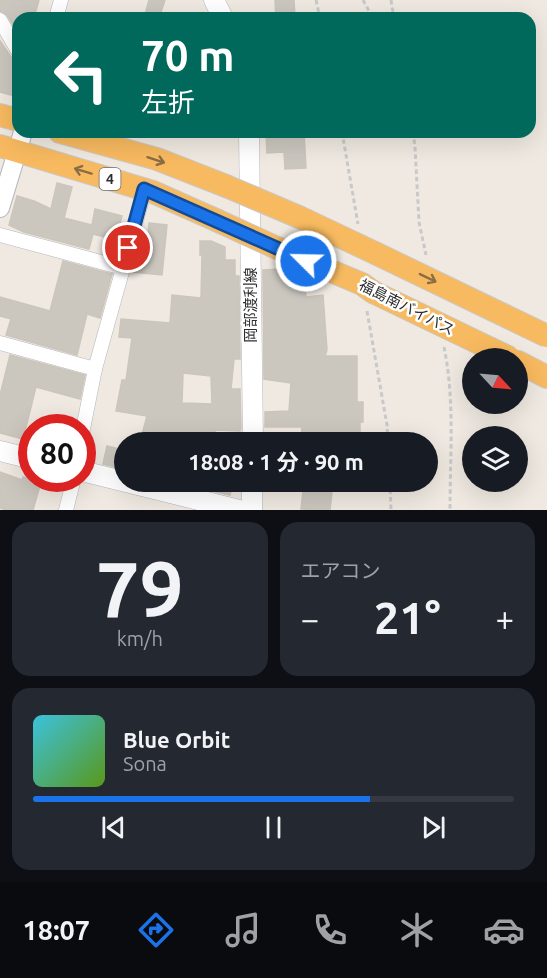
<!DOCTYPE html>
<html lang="ja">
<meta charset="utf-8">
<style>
body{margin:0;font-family:Ubuntu,"Noto Sans JP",sans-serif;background:#242831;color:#f1f3f6;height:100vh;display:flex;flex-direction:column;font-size:22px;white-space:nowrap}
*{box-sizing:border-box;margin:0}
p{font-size:20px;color:#9ea1a6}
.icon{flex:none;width:33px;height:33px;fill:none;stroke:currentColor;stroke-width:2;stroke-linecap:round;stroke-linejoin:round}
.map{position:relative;height:510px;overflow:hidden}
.side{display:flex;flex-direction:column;gap:12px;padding:12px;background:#0d0f14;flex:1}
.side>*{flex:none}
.guide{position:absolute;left:12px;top:12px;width:524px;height:126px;border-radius:18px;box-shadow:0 6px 24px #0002;background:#00695c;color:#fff;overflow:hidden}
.needle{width:39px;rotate:116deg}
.controls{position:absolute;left:462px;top:348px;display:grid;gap:12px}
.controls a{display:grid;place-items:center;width:66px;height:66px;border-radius:50%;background:#171b24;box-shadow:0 6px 24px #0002;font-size:30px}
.speed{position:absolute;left:18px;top:414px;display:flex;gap:12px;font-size:30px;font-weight:700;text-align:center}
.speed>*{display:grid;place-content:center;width:78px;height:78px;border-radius:50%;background:#171b24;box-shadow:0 6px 24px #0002;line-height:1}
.speed .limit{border:9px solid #d22;background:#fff;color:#111}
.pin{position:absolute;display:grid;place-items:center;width:51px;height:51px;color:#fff;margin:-26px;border:3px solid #fff;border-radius:50%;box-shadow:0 2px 6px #0007}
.me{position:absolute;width:66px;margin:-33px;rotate:293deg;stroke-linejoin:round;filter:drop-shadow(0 0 4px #0008)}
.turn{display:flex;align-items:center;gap:21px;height:126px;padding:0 30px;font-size:27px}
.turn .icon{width:78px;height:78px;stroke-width:2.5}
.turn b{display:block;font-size:42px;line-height:51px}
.big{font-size:45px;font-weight:700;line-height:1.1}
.side .tile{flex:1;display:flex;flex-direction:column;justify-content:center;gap:9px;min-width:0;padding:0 21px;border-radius:18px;background:#242831}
.side .dial{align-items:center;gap:0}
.dial b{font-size:78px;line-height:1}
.song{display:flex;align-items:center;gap:18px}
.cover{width:72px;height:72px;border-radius:9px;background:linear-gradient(135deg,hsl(190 70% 55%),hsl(90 70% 35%))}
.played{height:6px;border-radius:3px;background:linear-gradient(90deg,#1a73e8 70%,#363941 70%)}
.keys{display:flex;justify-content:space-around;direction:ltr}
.heat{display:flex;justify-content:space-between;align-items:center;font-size:33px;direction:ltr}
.side .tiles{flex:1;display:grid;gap:12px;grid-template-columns:1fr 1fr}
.tile:last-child{grid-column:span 2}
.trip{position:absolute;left:114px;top:432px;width:324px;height:60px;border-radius:30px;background:#171b24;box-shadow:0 6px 24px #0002;font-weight:700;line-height:60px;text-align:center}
.tab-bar{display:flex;height:96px;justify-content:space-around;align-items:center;background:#090b0e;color:#9ea1a6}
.tab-bar .icon{width:42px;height:42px}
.tab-bar .active{color:#1a73e8}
.tab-bar b{font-size:27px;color:#f1f3f6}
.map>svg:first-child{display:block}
.building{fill:#cbc7bf;stroke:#cbc5ba;stroke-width:1.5;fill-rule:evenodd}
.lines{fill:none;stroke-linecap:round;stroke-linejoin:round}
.minor-casing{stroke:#b4b7c1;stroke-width:15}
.tertiary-casing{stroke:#b4b7c1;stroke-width:20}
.secondary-casing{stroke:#b4b7c1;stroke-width:21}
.trunk-casing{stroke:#c9c9c9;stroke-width:24}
.path{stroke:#c9c9c9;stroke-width:3;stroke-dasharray:4.5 3;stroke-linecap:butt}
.minor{stroke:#fff;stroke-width:14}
.tertiary{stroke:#fff;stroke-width:18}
.secondary{stroke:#fff;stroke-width:20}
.trunk{stroke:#f8ba60;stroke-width:22}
.trunk-bridge-casing{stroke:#c9c9c9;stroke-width:24;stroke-linecap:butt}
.trunk-bridge{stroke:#f8ba60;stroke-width:22}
.oneway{stroke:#896d44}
.route-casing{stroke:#114b97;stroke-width:15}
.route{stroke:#1a73e8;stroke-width:10}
.labels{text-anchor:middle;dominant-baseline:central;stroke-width:5;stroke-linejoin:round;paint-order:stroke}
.shield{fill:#fff;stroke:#6d6d6d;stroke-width:1.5}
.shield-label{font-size:14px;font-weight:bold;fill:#2e2e2e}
.street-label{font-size:15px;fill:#2e2e2e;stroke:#fff}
</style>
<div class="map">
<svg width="547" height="510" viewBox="0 0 547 510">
<rect width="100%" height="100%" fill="#efe9e1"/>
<g class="building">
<polygon points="0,0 39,0 34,18 18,18 18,33 7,15 0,11"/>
<polygon points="149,0 165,0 159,18 144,18"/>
<polygon points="275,0 294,0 295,17 276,18"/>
<polygon points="0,41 18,67 18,97 0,92"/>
<polygon points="266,132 304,132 306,168 285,169 284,152 267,153"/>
<polygon points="57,183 72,187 64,218 92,225 95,209 122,216 117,235 106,233 105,237 93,234 89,249 24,232 9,225 17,196 34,201 51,209"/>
<polygon points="149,223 167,225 162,275 132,272 136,255 146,256"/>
<path d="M200,241H211L225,247V260H235V276H239L240,359H234L231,389H240L241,428L240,431L215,430L214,442H140L147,416L116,411L122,380H126L132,338L119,337L121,319L170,323L172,295L201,298L202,255H200ZM183,373L211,376L212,404L182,403Z"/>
<polygon points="63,261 112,274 100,318 87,314 77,355 6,335 11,319 0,316 0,297 50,311"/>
<polygon points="281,269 305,280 306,297 323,295 327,350 325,356 357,356 357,402 363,402 363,422 360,422 360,442 301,442 302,427 265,427 265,412 289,411 291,383 264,379 263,270"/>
<polygon points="10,355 85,375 80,399 36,387 23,439 0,433 0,395"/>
<polygon points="107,446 124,450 124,469 103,464"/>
<polygon points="0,472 22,480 23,477 41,482 33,510 6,510 0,508"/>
<polygon points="183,482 233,482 230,495 183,484"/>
<polygon points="304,482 333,482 330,510 301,509"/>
</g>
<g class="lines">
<defs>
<g id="minor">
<polyline points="56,18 61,0"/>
<polyline points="0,20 18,51"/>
<polyline points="0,235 123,268"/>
<polyline points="0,343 95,369 82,434"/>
<polyline points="95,369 145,189"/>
<polyline points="66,510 74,478"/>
</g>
<polyline id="tertiary" points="0,208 23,132"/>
<g id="secondary">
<polyline points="214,0 223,18"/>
<polyline points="249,132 253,442"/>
<polyline points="0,451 32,459"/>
<polyline points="82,471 239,510"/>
<polyline points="252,510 252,482"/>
</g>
<g id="trunk">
<polyline points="0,115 18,120"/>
<polyline points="60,132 157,159 226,186"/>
<polyline points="0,146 153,192 216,220"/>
<polyline points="299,217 375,253"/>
<polyline points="288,253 362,284 373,292"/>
<polyline points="518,362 547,377"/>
</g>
</defs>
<use href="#minor" class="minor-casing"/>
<use href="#tertiary" class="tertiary-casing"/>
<use href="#secondary" class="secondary-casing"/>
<use href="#trunk" class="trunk-casing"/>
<g class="path">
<polyline points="316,0 320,18"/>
<polyline points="363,0 373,18"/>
<polyline points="391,0 394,18"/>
<polyline points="342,132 358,224"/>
<polyline points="413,132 415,147 419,222 426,255"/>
<polyline points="367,311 387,425 388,442"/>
<path d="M444,347C455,400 450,456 450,510"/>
<polyline points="390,482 391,510"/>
</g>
<use href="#minor" class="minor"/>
<use href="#tertiary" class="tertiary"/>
<use href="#secondary" class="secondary"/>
<use href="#trunk" class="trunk"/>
<defs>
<g id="trunk-bridge">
<polyline points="226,186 299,217"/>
<polyline points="216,220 288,253"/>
<polyline points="375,253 547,336"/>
<polyline points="373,292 510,358"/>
</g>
</defs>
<use href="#trunk-bridge" class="trunk-bridge-casing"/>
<use href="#trunk-bridge" class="trunk-bridge"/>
</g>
<defs><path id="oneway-shaft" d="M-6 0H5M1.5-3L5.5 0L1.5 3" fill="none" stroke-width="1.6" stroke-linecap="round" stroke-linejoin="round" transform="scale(1.5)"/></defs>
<g class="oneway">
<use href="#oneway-shaft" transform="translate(156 160) rotate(18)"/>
<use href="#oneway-shaft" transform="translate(83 171) rotate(-163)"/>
<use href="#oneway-shaft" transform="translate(428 278) rotate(26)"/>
</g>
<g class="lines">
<defs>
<polyline id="route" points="128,248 144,189 306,261"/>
</defs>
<use href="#route" class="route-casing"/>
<use href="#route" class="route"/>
</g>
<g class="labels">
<rect class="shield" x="99.5" y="168" width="21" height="22" rx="4.5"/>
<g class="shield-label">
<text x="110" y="179">4</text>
</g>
<g class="street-label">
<text transform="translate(250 305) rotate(-90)">岡部渡利線</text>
<text transform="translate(407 307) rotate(27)">福島南バイパス</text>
</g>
</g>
</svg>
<div class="controls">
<a><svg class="needle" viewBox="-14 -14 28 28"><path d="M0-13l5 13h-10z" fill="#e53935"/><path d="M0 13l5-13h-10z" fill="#9ea1a6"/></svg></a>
<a><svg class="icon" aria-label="layers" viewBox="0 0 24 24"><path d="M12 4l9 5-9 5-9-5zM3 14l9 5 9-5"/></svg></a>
</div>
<div class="speed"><div class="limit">80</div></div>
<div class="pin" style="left:128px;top:248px;background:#d93025"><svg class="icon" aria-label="arrive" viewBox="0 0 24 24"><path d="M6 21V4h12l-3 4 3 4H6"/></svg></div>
<svg class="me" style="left:306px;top:261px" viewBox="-20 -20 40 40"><circle r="17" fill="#1a73e8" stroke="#fff" stroke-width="3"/><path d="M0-11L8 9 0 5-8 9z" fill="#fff"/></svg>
<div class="trip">18:08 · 1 分 · 90 m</div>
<div class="guide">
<div class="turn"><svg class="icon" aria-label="left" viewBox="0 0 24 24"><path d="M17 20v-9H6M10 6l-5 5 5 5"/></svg><div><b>70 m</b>左折</div></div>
</div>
</div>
<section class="side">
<div class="tiles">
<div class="tile dial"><b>79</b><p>km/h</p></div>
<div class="tile"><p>エアコン</p>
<div class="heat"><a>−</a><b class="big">21°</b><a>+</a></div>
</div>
<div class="tile">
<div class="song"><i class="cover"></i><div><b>Blue Orbit</b><p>Sona</p></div></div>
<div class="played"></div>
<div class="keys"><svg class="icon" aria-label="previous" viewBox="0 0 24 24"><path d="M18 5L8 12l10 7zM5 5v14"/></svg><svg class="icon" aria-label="pause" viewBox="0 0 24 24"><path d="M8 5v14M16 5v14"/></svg><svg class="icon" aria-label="next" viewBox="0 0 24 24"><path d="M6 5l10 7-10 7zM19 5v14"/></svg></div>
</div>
</div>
</section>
<nav class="tab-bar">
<b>18:07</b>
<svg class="icon active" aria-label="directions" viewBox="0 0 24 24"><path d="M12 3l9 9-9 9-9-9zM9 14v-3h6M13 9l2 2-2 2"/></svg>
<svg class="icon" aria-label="music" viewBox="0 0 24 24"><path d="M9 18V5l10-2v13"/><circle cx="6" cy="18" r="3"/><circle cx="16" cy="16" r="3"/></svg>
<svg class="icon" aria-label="phone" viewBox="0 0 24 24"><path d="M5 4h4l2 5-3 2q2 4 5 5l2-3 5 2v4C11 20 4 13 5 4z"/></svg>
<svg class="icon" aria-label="climate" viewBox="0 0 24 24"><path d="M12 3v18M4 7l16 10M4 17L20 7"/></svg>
<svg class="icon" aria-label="car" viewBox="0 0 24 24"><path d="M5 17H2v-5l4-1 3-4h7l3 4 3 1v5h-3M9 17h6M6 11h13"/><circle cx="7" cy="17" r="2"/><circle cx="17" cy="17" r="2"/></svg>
</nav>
